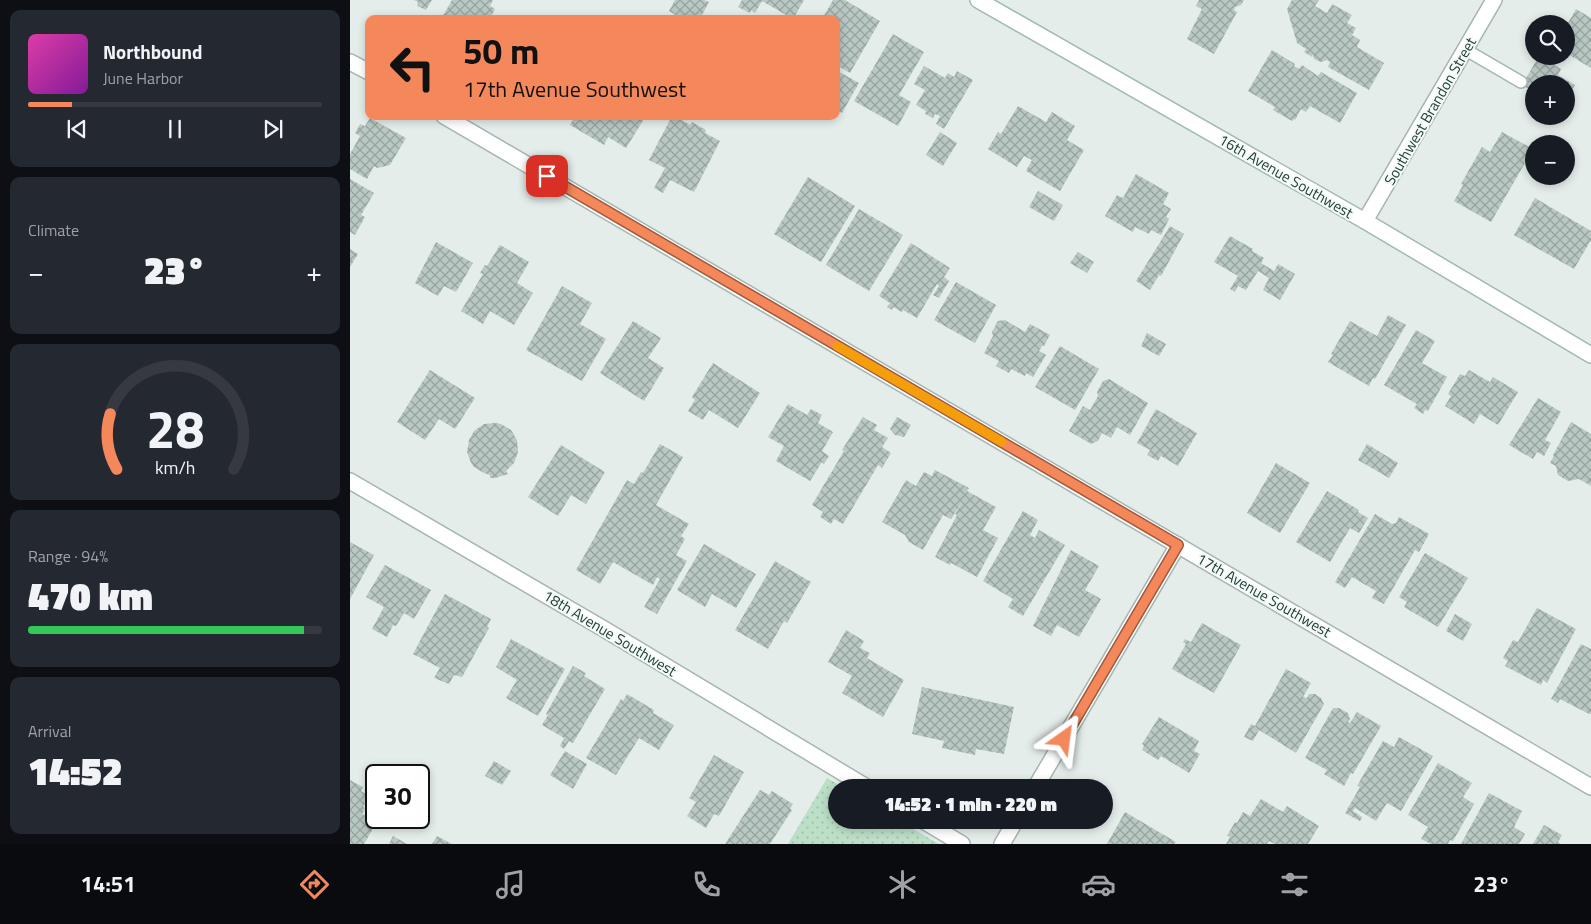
<!DOCTYPE html>
<meta charset="utf-8">
<style>
body{margin:0;font-family:"Titillium Web",sans-serif;background:#242831;color:#f1f3f6;height:100vh;display:flex;flex-direction:column;font-size:19px;white-space:nowrap}
*{box-sizing:border-box;margin:0}
p{font-size:16px;color:#9ea1a6}
.icon{flex:none;width:28px;height:28px;fill:none;stroke:currentColor;stroke-width:2;stroke-linecap:round;stroke-linejoin:round}
.map{position:relative;flex:1;overflow:hidden}
.side{display:flex;flex-direction:column;gap:10px;padding:10px;background:#0d0f14;width:350px}
.side>*{flex:none}
.banner{position:absolute;left:15px;top:15px;width:475px;height:105px;border-radius:10px;box-shadow:0 2px 8px #0003;background:#f4885b;color:#111;overflow:hidden}
.fabs{position:absolute;left:1175px;top:15px;display:grid;gap:10px}
.fabs a{display:grid;place-items:center;width:50px;height:50px;border-radius:50%;background:#171b24;box-shadow:0 2px 8px #0003;font-size:25px}
.speed{position:absolute;left:15px;top:764px;display:flex;gap:10px;font-size:25px;font-weight:700;text-align:center}
.speed>*{display:grid;place-content:center;width:65px;height:65px;border-radius:50%;background:#171b24;box-shadow:0 2px 8px #0003;line-height:1}
.speed .limit{border:2px solid #111;border-radius:8px;background:#fff;color:#111}
.pin{position:absolute;display:grid;place-items:center;width:42px;height:42px;color:#fff;margin:-21px;border-radius:10px;box-shadow:0 2px 8px #0006}
.me{position:absolute;width:55px;margin:-28px;rotate:31deg;stroke-linejoin:round;filter:drop-shadow(0 0 4px #0008)}
.turn{display:flex;align-items:center;gap:18px;height:105px;padding:0 15px;font-size:22px}
.turn .icon{width:65px;height:65px;stroke-width:2.5}
.turn b{display:block;font-size:35px;line-height:42px}
.big{font-size:38px;font-weight:800;line-height:1.1}
.side .tile{flex:1;display:flex;flex-direction:column;justify-content:center;gap:8px;min-width:0;padding:0 18px;border-radius:10px;background:#242831}
.side .dial{align-items:center;gap:0}
.dial svg{height:130px;overflow:visible;fill:none;stroke:#363941;stroke-width:7;stroke-linecap:round;text-anchor:middle}
.dial text{fill:#f1f3f6;stroke:none}
.song{display:flex;align-items:center;gap:15px}
.cover{width:60px;height:60px;border-radius:8px;background:linear-gradient(135deg,hsl(320 70% 55%),hsl(290 70% 35%))}
.played{height:5px;border-radius:2px;background:linear-gradient(90deg,#f4885b 15%,#363941 15%)}
.keys{display:flex;justify-content:space-around;direction:ltr}
.heat{display:flex;justify-content:space-between;align-items:center;font-size:28px;direction:ltr}
.charge{height:8px;border-radius:4px;background:linear-gradient(90deg,#34c759 94%,#363941 0)}
.trip{position:absolute;left:478px;top:779px;width:285px;height:50px;border-radius:25px;background:#171b24;box-shadow:0 2px 8px #0003;font-weight:800;line-height:50px;text-align:center}
.tab-bar{display:flex;height:80px;justify-content:space-around;align-items:center;background:#090b0e;color:#9ea1a6}
.tab-bar .icon{width:35px;height:35px}
.tab-bar .selected{color:#f4885b}
.tab-bar b{font-size:22px;color:#f1f3f6}
main{display:flex;flex:1;min-height:0}
.map>svg:first-child{display:block}
.grass{fill:url(#grass-dots)}
.building{fill:url(#building-cross-hatch)}
.lines{fill:none;stroke-linecap:round;stroke-linejoin:round}
.lane-casing{stroke:#a6b5b1;stroke-width:14}
.street-casing{stroke:#a6b5b1;stroke-width:18}
.secondary-casing{stroke:#a2b9b2;stroke-width:18}
.lane{stroke:#fff;stroke-width:11}
.street{stroke:#fff;stroke-width:15}
.secondary{stroke:#fff;stroke-width:15}
.route-casing{stroke:#9f583b;stroke-width:12}
.route{stroke:#f4885b;stroke-width:9}
.slow{stroke:#f59e0b;stroke-width:9}
.labels{text-anchor:middle;dominant-baseline:central;stroke-width:4;stroke-linejoin:round;paint-order:stroke}
.street-label{font-size:15px;fill:#233f39;stroke:#f4faf7}
</style>
<main>
<section class="side">
<div class="tile">
<div class="song"><i class="cover"></i><div><b>Northbound</b><p>June Harbor</p></div></div>
<div class="played"></div>
<div class="keys"><svg class="icon" aria-label="previous" viewBox="0 0 24 24"><path d="M18 5L8 12l10 7zM5 5v14"/></svg><svg class="icon" aria-label="pause" viewBox="0 0 24 24"><path d="M8 5v14M16 5v14"/></svg><svg class="icon" aria-label="next" viewBox="0 0 24 24"><path d="M6 5l10 7-10 7zM19 5v14"/></svg></div>
</div>
<div class="tile"><p>Climate</p>
<div class="heat"><a>−</a><b class="big">23°</b><a>+</a></div>
</div>
<div class="tile dial"><svg viewBox="0 0 100 80">
<path d="M14 69A42 42 0 1 1 86 69"/>
<path d="M14 69A42 42 0 0 1 10 35" stroke="#f4885b"/>
<text x="50" y="56" font-size="32" font-weight="700">28</text>
<text x="50" y="72" font-size="11">km/h</text>
</svg></div>
<div class="tile"><p>Range · 94%</p><b class="big">470 km</b><div class="charge"></div></div>
<div class="tile"><p>Arrival</p><b class="big">14:52</b></div>
</section>
<div class="map">
<svg width="1241" height="844" viewBox="0 0 1241 844">
<defs>
<pattern id="grass-dots" width="8" height="8" patternUnits="userSpaceOnUse" patternTransform="scale(1.25)"><rect width="8" height="8" fill="#bcdfc7"/><path d="M2 2h.1M6 6h.1" fill="none" stroke="#a1c0ac" stroke-width="1.8" stroke-linecap="round"/></pattern>
<pattern id="building-cross-hatch" width="8" height="8" patternUnits="userSpaceOnUse" patternTransform="scale(1.25)"><rect width="8" height="8" fill="#b9c8c3"/><path d="M0 0l8 8M0 8l8-8" fill="none" stroke="#96a49f"/></pattern>
</defs>
<rect width="100%" height="100%" fill="#e4edea"/>
<polygon class="grass" points="477,778 493,787 486,788 486,820 548,820 589,844 438,844"/>
<g class="building">
<polygon points="64,0 82,0 76,10 67,6 68,2"/>
<polygon points="102,0 143,0 140,6 145,9 140,19 91,19"/>
<polygon points="325,0 354,0 359,2 350,19 332,19 319,11"/>
<polygon points="392,0 454,0 443,19 412,1 405,13 401,10 400,13 388,7"/>
<polygon points="483,0 495,0 530,21 500,73 486,65 486,19 472,19"/>
<polygon points="849,0 894,0 891,5 885,7 884,10 887,12 864,54 837,39 852,9 846,6"/>
<polygon points="942,0 969,0 965,6 977,13 982,4 1002,15 997,23 1006,28 1002,35 1010,40 1007,47 1034,63 1019,90 978,67 980,62 977,60 971,62 964,59 963,54 962,57 954,52 956,49 947,43 937,9"/>
<polygon points="1226,9 1241,18 1241,68 1216,53 1216,24 1214,24 1216,21 1218,23"/>
<polygon points="543,34 574,52 549,95 561,102 548,126 504,101"/>
<polygon points="922,50 945,64 944,66 949,69 952,65 968,76 971,72 1007,93 990,123 960,106 956,112 951,109 945,120 944,119 942,121 923,110 925,107 898,91"/>
<polygon points="1189,56 1211,69 1208,75 1225,85 1216,99 1216,84 1184,84 1184,92 1172,85"/>
<polygon points="574,66 595,78 598,73 604,77 607,71 623,80 594,129 586,124 590,116 585,114 583,118 575,114 576,111 566,105 575,90 564,84"/>
<polygon points="486,70 509,83 492,113 486,110"/>
<polygon points="668,106 696,122 702,112 725,126 717,140 734,150 710,191 676,171 682,160 674,156 667,167 638,149 648,132 651,134"/>
<polygon points="225,116 296,116 276,148 258,137 254,145 220,125"/>
<polygon points="322,116 325,116 340,125 342,122 356,130 355,133 370,141 344,192 320,180 313,193 304,188 315,168 299,160"/>
<polygon points="20,118 56,138 40,165 27,168 24,166 17,179 0,169 0,154 10,136 5,133 10,124 15,126"/>
<polygon points="590,132 607,143 593,166 576,155"/>
<polygon points="1152,132 1183,149 1141,222 1104,201 1113,185 1111,184 1132,147 1140,152"/>
<polygon points="786,174 819,193 813,204 821,209 816,217 819,219 811,235 801,230 799,234 785,227 783,232 755,216 767,195 773,198"/>
<polygon points="458,177 505,206 471,262 424,234"/>
<polygon points="0,179 24,193 11,215 15,217 5,235 0,232"/>
<polygon points="688,191 713,205 704,221 679,207"/>
<polygon points="1185,198 1241,231 1241,240 1224,269 1164,235"/>
<polygon points="509,209 553,235 519,291 476,265"/>
<polygon points="820,226 834,234 811,276 809,275 800,290 786,281"/>
<polygon points="880,236 903,249 902,251 914,258 911,263 924,271 928,264 945,274 930,300 913,290 919,278 908,271 896,290 888,286 885,292 880,289 888,276 864,262"/>
<polygon points="86,242 123,263 106,292 94,286 88,296 65,283"/>
<polygon points="561,243 600,268 594,277 599,281 589,298 583,295 589,286 587,284 567,318 553,310 552,312 543,307 542,310 537,307 540,303 529,296"/>
<polygon points="150,245 179,262 167,283 183,293 164,325 140,311 133,324 111,311 133,274 130,273 135,265 137,266"/>
<polygon points="0,249 8,254 0,267"/>
<polygon points="728,252 744,262 737,273 720,263"/>
<polygon points="606,282 646,305 625,343 584,320"/>
<polygon points="212,286 242,303 230,324 256,339 232,381 176,350"/>
<polygon points="1038,315 1056,325 1025,379 1023,378 1019,386 978,362 983,355 981,354 1000,321 1027,336"/>
<polygon points="655,320 675,332 680,324 700,335 694,346 692,346 689,351 696,355 683,377 676,373 675,376 661,369 659,373 646,366 649,361 634,353 643,336 642,332 648,321"/>
<polygon points="283,321 311,338 298,358 314,368 294,401 250,373"/>
<polygon points="1066,330 1085,341 1072,363 1097,377 1078,411 1075,410 1073,414 1064,408 1067,404 1034,385"/>
<polygon points="797,333 816,344 809,356 791,346"/>
<polygon points="710,346 749,369 725,410 685,387"/>
<polygon points="363,363 410,393 388,428 359,410 353,420 338,411 345,400 342,397"/>
<polygon points="80,370 125,398 105,429 89,419 75,440 47,422"/>
<polygon points="1119,370 1140,382 1143,377 1168,392 1148,425 1130,414 1124,424 1095,406 1101,396 1098,394 1110,374 1115,376"/>
<polygon points="759,379 798,403 780,435 767,427 761,438 752,433 748,441 741,444 719,431 733,406 740,410 748,396 747,392 753,381"/>
<polygon points="1188,398 1211,412 1195,440 1201,443 1194,456 1187,452 1183,459 1159,445"/>
<polygon points="438,404 457,415 461,409 472,415 468,423 483,432 472,451 479,456 474,464 472,462 460,481 426,461 434,446 418,437"/>
<polygon points="806,409 847,433 828,466 811,456 808,461 797,455 800,450 787,443"/>
<polygon points="513,417 527,425 524,430 538,438 532,447 541,453 532,468 528,465 493,524 484,519 481,524 470,517 473,512 462,505 494,451 492,450"/>
<polygon points="547,417 561,425 554,437 545,435 540,429"/>
<polygon points="1221,422 1241,434 1241,486 1229,479 1218,481 1208,475 1206,466 1200,463 1204,456 1203,455"/>
<polygon points="145,423 151,424 161,430 167,440 168,452 164,463 156,471 158,474 145,478 140,478 140,475 134,473 124,467 121,463 117,452 119,440 124,431 134,424"/>
<polygon points="310,444 333,457 306,505 339,524 331,536 335,539 326,555 337,561 307,614 294,607 310,579 307,577 303,585 263,562 250,584 226,570 277,480 284,484 291,472 293,473"/>
<polygon points="1017,444 1048,463 1039,478 1008,460"/>
<polygon points="211,445 255,472 236,504 221,495 208,516 178,497"/>
<polygon points="926,463 960,483 930,533 897,513"/>
<polygon points="585,470 619,488 617,491 646,507 633,530 648,538 627,577 601,563 600,565 585,557 607,515 605,514 614,499 601,519 593,515 573,550 559,542 555,535 532,522 556,480 566,486 574,472 582,476"/>
<polygon points="977,491 1009,510 1008,512 1018,518 1009,533 1000,528 980,562 946,542"/>
<polygon points="673,511 688,520 680,535 685,538 689,530 715,545 673,616 658,607 663,599 633,581"/>
<polygon points="1025,514 1042,524 1046,523 1049,517 1079,534 1069,552 1065,550 1034,604 1022,598 1026,591 1002,577 995,588 985,582"/>
<polygon points="0,542 24,555 0,599"/>
<polygon points="354,544 406,574 386,608 362,594 355,607 327,590"/>
<polygon points="721,550 749,566 735,590 751,599 729,637 707,625 701,636 683,626"/>
<polygon points="1075,553 1118,578 1088,627 1054,607 1057,602 1049,597"/>
<polygon points="425,561 461,582 437,623 434,621 418,649 385,630"/>
<polygon points="35,565 81,590 64,619 54,613 46,626 43,625 37,637 22,629 34,607 16,597"/>
<polygon points="95,594 141,619 137,627 139,628 112,677 104,675 99,684 84,678 90,668 63,654"/>
<polygon points="1187,608 1226,629 1197,683 1193,680 1191,685 1155,666 1158,661 1153,658 1163,640 1168,642"/>
<polygon points="1105,614 1122,624 1113,641 1096,631"/>
<polygon points="852,623 891,645 864,693 822,669 836,644 833,642 835,639 841,642"/>
<polygon points="496,630 514,641 510,648 520,653 517,658 554,680 533,717 492,693 502,676 478,662"/>
<polygon points="161,639 215,669 188,716 156,698 167,680 146,667"/>
<polygon points="1231,644 1241,649 1241,714 1239,714 1210,699 1208,703 1201,699"/>
<polygon points="223,666 236,673 234,676 255,689 223,743 219,741 214,749 210,746 214,738 192,725 198,715 196,714"/>
<polygon points="936,669 961,683 953,697 957,698 959,694 965,694 971,698 974,704 946,753 909,730 903,741 894,737 901,724 905,726"/>
<polygon points="572,687 664,707 654,754 626,749 625,755 592,748 594,741 562,734"/>
<polygon points="277,694 304,710 303,713 324,725 309,750 289,738 266,775 236,758 271,699 273,701"/>
<polygon points="983,708 989,708 998,713 1000,719 998,722 1000,723 1007,712 1031,726 1003,774 1001,773 994,786 974,774 977,770 955,758"/>
<polygon points="809,717 849,741 844,751 850,754 839,773 811,756 808,760 792,750 794,746 792,744"/>
<polygon points="1049,737 1083,756 1051,811 1037,803 1026,821 1005,808 1003,811 1012,817 1010,821 995,813 1010,787 1007,786 1033,741 1044,747"/>
<polygon points="215,751 237,764 223,789 200,775"/>
<polygon points="364,755 394,772 369,816 364,814 356,828 337,816 346,802 339,798"/>
<polygon points="144,761 161,771 152,785 135,776"/>
<polygon points="1088,763 1122,783 1113,797 1124,804 1103,841 1100,840 1098,844 1081,844 1071,839 1078,827 1058,815"/>
<polygon points="0,780 13,787 11,791 19,796 13,807 15,808 12,814 27,822 14,844 0,844"/>
<polygon points="410,790 419,795 422,791 443,804 440,809 442,810 420,844 375,844"/>
<polygon points="1139,793 1172,811 1164,827 1175,834 1169,844 1111,844"/>
<polygon points="911,799 933,812 937,806 969,826 958,844 925,844 919,841 917,844 876,844 880,837 877,836 885,822 887,823 893,812 900,816"/>
<polygon points="775,812 826,842 824,844 757,844"/>
<polygon points="1194,825 1212,835 1208,842 1211,844 1183,844"/>
<polygon points="43,836 57,844 39,844"/>
<polygon points="87,836 102,844 82,844"/>
</g>
<g class="lines">
<defs>
<polyline id="lane" points="1116,50 1171,82"/>
<g id="street">
<polyline points="0,62 19,72"/>
<polyline points="94,116 1241,787"/>
<polyline points="1015,221 1144,0"/>
<polyline points="0,481 254,629 518,788"/>
<polyline points="685,788 828,545"/>
<polyline points="572,820 612,844"/>
<polyline points="652,844 666,820"/>
</g>
<polyline id="secondary" points="628,0 1015,221 1241,355"/>
</defs>
<use href="#lane" class="lane-casing"/>
<use href="#street" class="street-casing"/>
<use href="#secondary" class="secondary-casing"/>
<use href="#lane" class="lane"/>
<use href="#street" class="street"/>
<use href="#secondary" class="secondary"/>
</g>
<g class="lines">
<defs>
<polyline id="route" points="197,176 828,545 714,739"/>
</defs>
<use href="#route" class="route-casing"/>
<use href="#route" class="route"/>
<polyline class="slow" points="487,346 652,442"/>
</g>
<g class="labels">
<g class="street-label">
<text transform="translate(1080 111) rotate(-60)">Southwest Brandon Street</text>
<text transform="translate(936 176) rotate(30)">16th Avenue Southwest</text>
<text transform="translate(914 595) rotate(30)">17th Avenue Southwest</text>
<text transform="translate(260 633) rotate(31)">18th Avenue Southwest</text>
</g>
</g>
</svg>
<div class="fabs">
<a><svg class="icon" aria-label="search" viewBox="0 0 24 24"><circle cx="10" cy="10" r="6"/><path d="M15 15l6 6"/></svg></a>
<a>+</a>
<a>−</a>
</div>
<div class="speed"><div class="limit">30</div></div>
<div class="pin" style="left:197px;top:176px;background:#d93025"><svg class="icon" aria-label="arrive" viewBox="0 0 24 24"><path d="M6 21V4h12l-3 4 3 4H6"/></svg></div>
<svg class="me" style="left:714px;top:739px" viewBox="-20 -20 40 40"><path d="M0-17L14 15 0 8-14 15z" fill="#f4885b" stroke="#fff" stroke-width="4"/></svg>
<div class="trip">14:52 · 1 min · 220 m</div>
<div class="banner">
<div class="turn"><svg class="icon" aria-label="left" viewBox="0 0 24 24"><path d="M17 20v-9H6M10 6l-5 5 5 5"/></svg><div><b>50 m</b>17th Avenue Southwest</div></div>
</div>
</div>
</main>
<nav class="tab-bar">
<b>14:51</b>
<svg class="icon selected" aria-label="directions" viewBox="0 0 24 24"><path d="M12 3l9 9-9 9-9-9zM9 14v-3h6M13 9l2 2-2 2"/></svg>
<svg class="icon" aria-label="music" viewBox="0 0 24 24"><path d="M9 18V5l10-2v13"/><circle cx="6" cy="18" r="3"/><circle cx="16" cy="16" r="3"/></svg>
<svg class="icon" aria-label="phone" viewBox="0 0 24 24"><path d="M5 4h4l2 5-3 2q2 4 5 5l2-3 5 2v4C11 20 4 13 5 4z"/></svg>
<svg class="icon" aria-label="climate" viewBox="0 0 24 24"><path d="M12 3v18M4 7l16 10M4 17L20 7"/></svg>
<svg class="icon" aria-label="car" viewBox="0 0 24 24"><path d="M5 17H2v-5l4-1 3-4h7l3 4 3 1v5h-3M9 17h6M6 11h13"/><circle cx="7" cy="17" r="2"/><circle cx="17" cy="17" r="2"/></svg>
<svg class="icon" aria-label="filters" viewBox="0 0 24 24"><path d="M4 7h16M4 17h16"/><circle cx="9" cy="7" r="2"/><circle cx="15" cy="17" r="2"/></svg>
<b>23°</b>
</nav>
